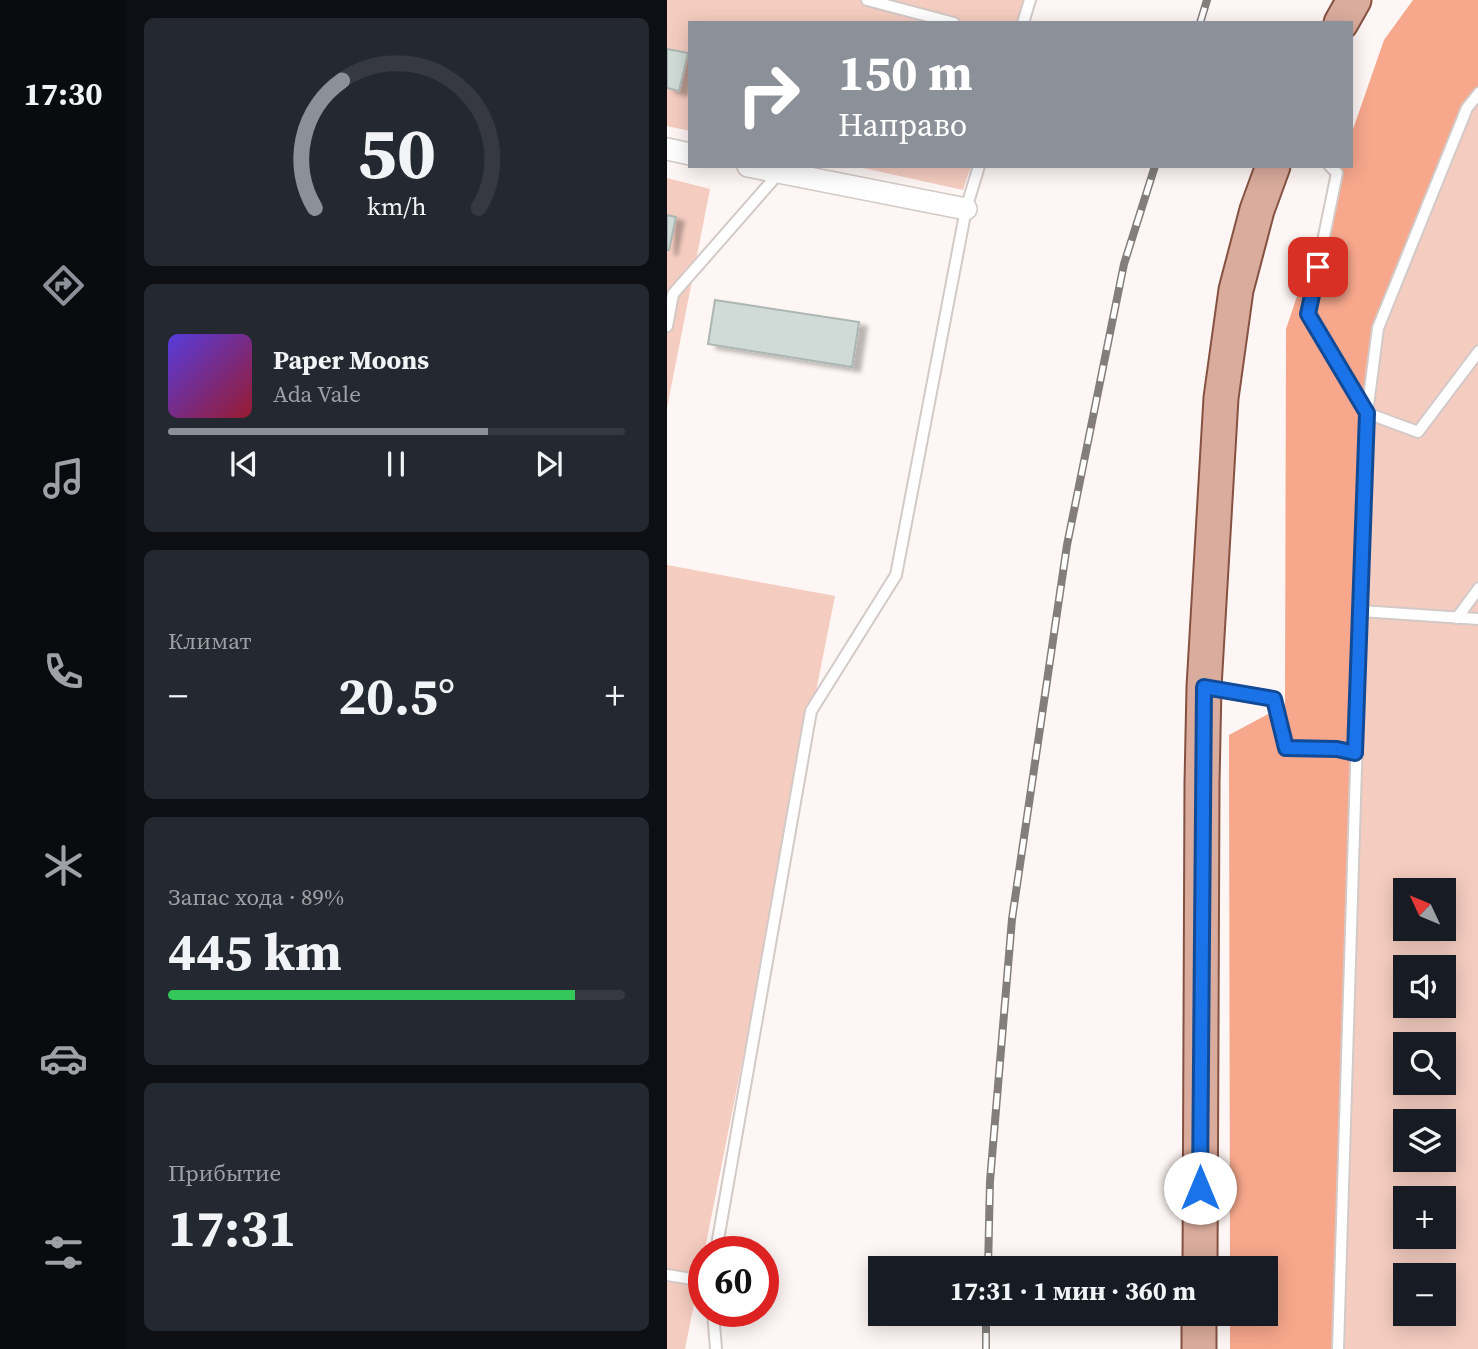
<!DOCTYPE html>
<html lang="ru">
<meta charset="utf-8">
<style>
body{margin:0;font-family:"Source Serif 4",serif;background:#242831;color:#f1f3f6;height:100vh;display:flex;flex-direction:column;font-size:26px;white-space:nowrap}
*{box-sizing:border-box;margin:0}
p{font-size:23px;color:#9ea1a6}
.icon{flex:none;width:38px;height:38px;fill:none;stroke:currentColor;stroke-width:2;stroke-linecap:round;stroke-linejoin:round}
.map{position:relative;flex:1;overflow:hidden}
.drawer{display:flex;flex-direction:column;gap:18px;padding:18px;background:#0d0f14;width:541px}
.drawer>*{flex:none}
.hud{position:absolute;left:21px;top:21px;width:665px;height:147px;border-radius:0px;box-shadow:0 4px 18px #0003;background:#8c9099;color:#fff;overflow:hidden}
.needle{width:46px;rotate:314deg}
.fabs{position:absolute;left:726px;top:878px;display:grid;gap:14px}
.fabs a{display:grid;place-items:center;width:63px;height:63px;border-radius:0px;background:#171b24;box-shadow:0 4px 18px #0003;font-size:35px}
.speed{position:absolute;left:21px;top:1236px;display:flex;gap:14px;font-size:35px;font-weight:700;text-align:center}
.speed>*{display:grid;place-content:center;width:91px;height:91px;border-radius:50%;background:#171b24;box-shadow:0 4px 18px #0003;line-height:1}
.speed .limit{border:10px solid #d22;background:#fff;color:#111}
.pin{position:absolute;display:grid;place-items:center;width:60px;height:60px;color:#fff;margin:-30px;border-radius:14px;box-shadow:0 4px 10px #0006}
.me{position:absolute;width:77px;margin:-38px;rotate:0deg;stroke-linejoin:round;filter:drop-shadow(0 0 5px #0008)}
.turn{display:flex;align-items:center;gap:24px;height:147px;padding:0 35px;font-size:32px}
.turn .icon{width:91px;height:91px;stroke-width:2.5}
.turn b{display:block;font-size:49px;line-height:60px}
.big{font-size:52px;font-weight:700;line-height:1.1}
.drawer .card{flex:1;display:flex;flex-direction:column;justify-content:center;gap:10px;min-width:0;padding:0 24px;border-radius:10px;background:#242831}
.drawer .dial{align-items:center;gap:0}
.dial svg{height:182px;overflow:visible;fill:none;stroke:#363941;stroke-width:7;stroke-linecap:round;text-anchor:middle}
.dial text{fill:#f1f3f6;stroke:none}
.song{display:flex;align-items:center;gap:21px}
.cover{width:84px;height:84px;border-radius:10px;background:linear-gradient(135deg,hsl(250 70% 55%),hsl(350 70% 35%))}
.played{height:7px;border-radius:4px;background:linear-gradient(90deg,#8c9099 70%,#363941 70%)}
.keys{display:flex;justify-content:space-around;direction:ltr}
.heat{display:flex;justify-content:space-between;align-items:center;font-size:38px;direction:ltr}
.charge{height:10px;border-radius:5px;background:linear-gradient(90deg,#34c759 89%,#363941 0)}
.trip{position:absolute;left:201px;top:1256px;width:410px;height:70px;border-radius:0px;background:#171b24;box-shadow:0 4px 18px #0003;font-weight:700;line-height:70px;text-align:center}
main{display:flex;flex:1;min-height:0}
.tab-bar{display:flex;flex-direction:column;width:126px;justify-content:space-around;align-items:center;background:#090b0e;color:#9ea1a6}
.tab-bar .icon{width:49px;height:49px}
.tab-bar .selected{color:#8c9099}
.tab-bar b{font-size:32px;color:#f1f3f6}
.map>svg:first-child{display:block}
.green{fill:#f5cdc0;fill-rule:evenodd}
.forest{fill:#f6a78c}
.building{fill:#d0dad6;stroke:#acb6b2;stroke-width:2;filter:url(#shadow)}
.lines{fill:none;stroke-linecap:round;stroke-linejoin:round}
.lane-casing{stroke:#d3c9c6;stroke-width:14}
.street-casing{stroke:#d3c9c6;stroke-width:24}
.primary-casing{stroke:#855241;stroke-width:37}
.lane{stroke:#fff;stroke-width:10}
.street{stroke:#fff;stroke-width:21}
.primary{stroke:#daac9d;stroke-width:33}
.rail-casing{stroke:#837e7c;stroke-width:8}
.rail{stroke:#fff;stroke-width:5;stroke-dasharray:16;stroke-linecap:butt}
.route-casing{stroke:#114b97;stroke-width:18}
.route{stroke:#1a73e8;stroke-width:12}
</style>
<main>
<nav class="tab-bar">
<b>17:30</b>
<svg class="icon selected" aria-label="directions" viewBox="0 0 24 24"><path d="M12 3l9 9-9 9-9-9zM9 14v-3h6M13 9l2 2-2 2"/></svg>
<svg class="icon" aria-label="music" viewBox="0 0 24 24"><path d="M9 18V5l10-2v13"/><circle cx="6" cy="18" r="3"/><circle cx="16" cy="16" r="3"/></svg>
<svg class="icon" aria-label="phone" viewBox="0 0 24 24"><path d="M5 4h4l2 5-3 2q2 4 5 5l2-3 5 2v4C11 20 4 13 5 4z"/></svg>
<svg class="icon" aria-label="climate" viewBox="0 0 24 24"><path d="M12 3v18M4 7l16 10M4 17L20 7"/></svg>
<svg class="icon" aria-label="car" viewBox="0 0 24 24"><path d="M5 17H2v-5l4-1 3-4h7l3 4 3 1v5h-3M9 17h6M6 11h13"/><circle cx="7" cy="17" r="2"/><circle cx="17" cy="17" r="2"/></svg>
<svg class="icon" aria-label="filters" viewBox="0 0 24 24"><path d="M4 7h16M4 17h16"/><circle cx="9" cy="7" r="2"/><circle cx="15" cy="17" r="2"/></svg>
</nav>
<section class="drawer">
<div class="card dial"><svg viewBox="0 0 100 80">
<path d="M14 69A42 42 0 1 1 86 69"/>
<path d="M14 69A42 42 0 0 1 26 13" stroke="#8c9099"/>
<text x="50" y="56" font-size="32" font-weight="700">50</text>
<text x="50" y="72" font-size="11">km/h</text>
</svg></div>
<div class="card">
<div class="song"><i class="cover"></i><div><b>Paper Moons</b><p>Ada Vale</p></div></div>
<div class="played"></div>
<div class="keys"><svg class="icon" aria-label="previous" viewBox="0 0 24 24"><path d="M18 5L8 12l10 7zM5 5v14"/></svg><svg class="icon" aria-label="pause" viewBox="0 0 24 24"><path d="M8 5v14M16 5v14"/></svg><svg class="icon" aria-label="next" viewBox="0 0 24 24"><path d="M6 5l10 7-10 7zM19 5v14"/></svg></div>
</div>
<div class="card"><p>Климат</p>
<div class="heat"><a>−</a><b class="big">20.5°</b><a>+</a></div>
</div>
<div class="card"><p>Запас хода · 89%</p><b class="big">445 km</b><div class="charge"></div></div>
<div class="card"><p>Прибытие</p><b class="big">17:31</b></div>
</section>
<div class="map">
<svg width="812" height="1349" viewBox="0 0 812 1349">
<defs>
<filter id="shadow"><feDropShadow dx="8" dy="4.5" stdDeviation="2" flood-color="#0004"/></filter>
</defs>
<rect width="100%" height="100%" fill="#fef6f4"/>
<g class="green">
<polygon points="0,0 360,0 352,23 23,23 23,131 0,126"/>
<path d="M811,93V1349H671L700,413L711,328ZM738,891H777V929H738ZM738,968H777V1006H738ZM738,1045H777V1083H738ZM738,1122H777V1160H738ZM738,1199H777V1237H738ZM738,1276H777V1314H738Z"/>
<polygon points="187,166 304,166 296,190"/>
<polygon points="0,178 43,189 0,408"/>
<polygon points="0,565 168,596 18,1349 0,1349"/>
</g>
<polygon class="forest" points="746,0 811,0 811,93 711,328 700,413 671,1349 563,1349 563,1314 598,1314 598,1269 563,1269 562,735 618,705 619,329 674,166 684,166 684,135 717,40"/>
<g class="building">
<polygon points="0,49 21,53 12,91 0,88"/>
<polygon points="0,215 9,217 2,250 0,250"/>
<polygon points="48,300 192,322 185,367 41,344"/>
</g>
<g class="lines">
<defs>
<g id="lane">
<polyline points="200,0 287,23"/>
<polyline points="356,23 363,0"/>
<polyline points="663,166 670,173 641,314 700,413 751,432 812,351"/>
<polyline points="0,326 6,294 112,173"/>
<polyline points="694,611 812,619"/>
<polyline points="790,618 812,588"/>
<polyline points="540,687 607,699 619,749 670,749 688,753"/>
<polyline points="49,1251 144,711 229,575 299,209 312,166"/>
<polyline points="0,1275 37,1281"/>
<polyline points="46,1311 49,1349"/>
<polyline points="671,1349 700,413 711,328 800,108 812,93"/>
</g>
<g id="street">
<polyline points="0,149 23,154"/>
<polyline points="81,166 299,209"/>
</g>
<g id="primary">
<polyline points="674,23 687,0"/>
<polyline points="533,1269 535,783 537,687 554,398 569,290 590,210 606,166"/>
<polyline points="532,1349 532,1314"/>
</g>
</defs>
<use href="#lane" class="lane-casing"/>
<use href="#street" class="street-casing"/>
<use href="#primary" class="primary-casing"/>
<use href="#lane" class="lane"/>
<use href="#street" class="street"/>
<use href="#primary" class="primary"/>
<defs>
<g id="rail">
<polyline points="533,23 540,0"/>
<polyline points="321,1269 323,1181 345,919 400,545 457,264 488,166"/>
<polyline points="319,1349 319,1314"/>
</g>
</defs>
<use href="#rail" class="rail-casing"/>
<use href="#rail" class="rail"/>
</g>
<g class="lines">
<defs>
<polyline id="route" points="533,1188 537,687 607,699 619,748 670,749 688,753 700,413 641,314 651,267"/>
</defs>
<use href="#route" class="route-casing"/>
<use href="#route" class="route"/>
</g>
</svg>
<div class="fabs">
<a><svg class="needle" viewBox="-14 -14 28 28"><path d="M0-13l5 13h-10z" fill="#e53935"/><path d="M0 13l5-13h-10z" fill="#9ea1a6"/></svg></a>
<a><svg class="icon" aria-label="sound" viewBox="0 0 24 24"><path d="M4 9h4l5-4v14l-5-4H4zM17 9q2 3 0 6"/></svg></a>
<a><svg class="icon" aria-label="search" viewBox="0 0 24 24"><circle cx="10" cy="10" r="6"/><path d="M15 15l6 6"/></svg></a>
<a><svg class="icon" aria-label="layers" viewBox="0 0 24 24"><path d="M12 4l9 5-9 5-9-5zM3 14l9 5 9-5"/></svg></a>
<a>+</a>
<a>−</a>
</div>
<div class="speed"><div class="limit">60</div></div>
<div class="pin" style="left:651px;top:267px;background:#d93025"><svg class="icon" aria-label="arrive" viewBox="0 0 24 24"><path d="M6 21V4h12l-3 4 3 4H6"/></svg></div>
<svg class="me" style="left:533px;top:1188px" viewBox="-20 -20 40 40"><circle r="19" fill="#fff"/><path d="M0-13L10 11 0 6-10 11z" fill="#1a73e8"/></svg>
<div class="trip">17:31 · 1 мин · 360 m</div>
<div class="hud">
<div class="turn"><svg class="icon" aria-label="right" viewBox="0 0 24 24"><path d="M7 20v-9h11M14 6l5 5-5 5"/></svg><div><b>150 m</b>Направо</div></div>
</div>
</div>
</main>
